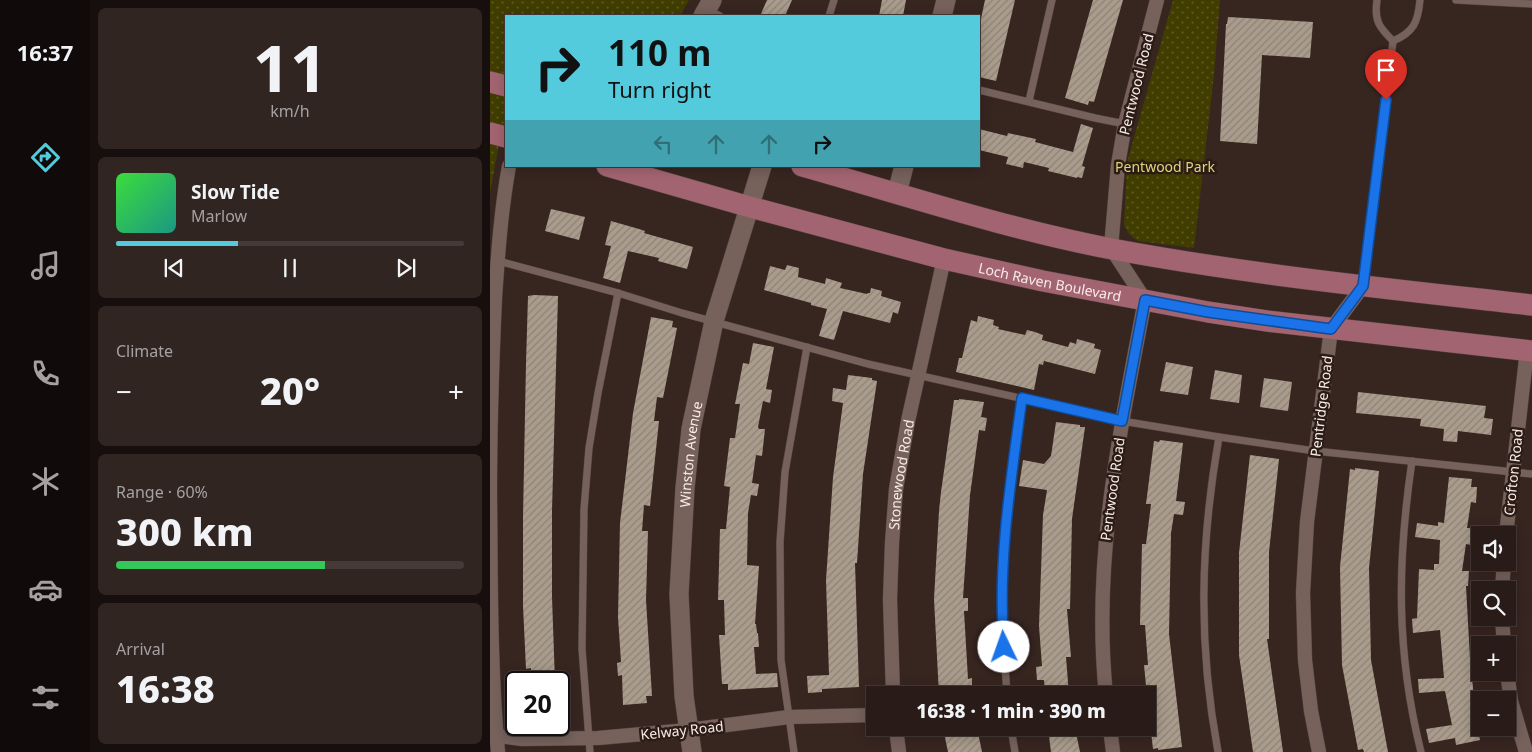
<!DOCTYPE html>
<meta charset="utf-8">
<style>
body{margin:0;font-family:"Noto Sans",sans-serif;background:#312521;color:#f1f3f6;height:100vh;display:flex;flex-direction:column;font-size:19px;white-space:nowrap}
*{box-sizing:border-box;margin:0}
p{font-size:16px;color:#a5a1a2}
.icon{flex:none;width:28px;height:28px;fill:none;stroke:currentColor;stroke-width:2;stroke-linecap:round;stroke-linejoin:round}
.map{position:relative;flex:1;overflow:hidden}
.details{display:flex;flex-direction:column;gap:8px;padding:8px;background:#170f0d;width:400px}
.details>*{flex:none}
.banner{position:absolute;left:15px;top:15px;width:475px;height:152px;border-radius:0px;box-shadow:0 2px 12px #0003,0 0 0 1px #453a37;background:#53cbdc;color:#111;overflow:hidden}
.controls{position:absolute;left:981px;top:526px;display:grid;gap:10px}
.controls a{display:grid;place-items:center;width:45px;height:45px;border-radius:0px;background:#291c18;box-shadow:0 2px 12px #0003,0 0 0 1px #453a37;font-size:25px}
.speed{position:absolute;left:15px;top:671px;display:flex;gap:10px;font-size:25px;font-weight:700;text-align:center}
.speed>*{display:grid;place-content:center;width:65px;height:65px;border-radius:50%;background:#291c18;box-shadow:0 2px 12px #0003,0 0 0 1px #453a37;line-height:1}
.speed .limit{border:2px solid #111;border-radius:8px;background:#fff;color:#111}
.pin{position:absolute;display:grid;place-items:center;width:42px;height:42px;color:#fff;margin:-51px -21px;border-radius:50% 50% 50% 0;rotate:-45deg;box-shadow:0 0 5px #0007}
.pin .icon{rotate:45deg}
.me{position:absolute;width:55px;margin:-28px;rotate:357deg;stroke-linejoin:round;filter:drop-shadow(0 0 4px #0008)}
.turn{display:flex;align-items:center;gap:18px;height:105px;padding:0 20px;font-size:22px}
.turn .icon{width:65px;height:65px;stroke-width:2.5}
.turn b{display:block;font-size:35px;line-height:42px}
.lanes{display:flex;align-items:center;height:48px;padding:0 20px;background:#0003;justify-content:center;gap:25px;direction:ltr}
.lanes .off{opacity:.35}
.big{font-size:38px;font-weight:800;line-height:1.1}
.details .widget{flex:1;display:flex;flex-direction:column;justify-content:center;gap:8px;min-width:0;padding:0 18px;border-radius:8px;background:#312521}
.details .dial{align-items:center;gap:0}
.dial b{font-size:65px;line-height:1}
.song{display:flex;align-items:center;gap:15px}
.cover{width:60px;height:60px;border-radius:8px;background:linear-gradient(135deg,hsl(120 70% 55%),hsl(170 70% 35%))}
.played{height:5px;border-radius:2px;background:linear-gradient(90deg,#53cbdc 35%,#453a37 35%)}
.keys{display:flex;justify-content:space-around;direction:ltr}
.heat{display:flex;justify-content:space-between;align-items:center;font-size:28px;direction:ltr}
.charge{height:8px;border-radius:4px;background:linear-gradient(90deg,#34c759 60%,#453a37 0)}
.trip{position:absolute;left:376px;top:686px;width:290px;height:50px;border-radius:0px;background:#291c18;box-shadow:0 2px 12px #0003,0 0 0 1px #453a37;font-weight:800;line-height:50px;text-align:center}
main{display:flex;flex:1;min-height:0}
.menu{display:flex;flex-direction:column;width:90px;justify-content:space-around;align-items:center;background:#100b0a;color:#a5a1a2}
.menu .icon{width:35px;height:35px}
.menu .active{color:#53cbdc}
.menu b{font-size:22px;color:#f1f3f6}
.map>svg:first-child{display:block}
.park{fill:url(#park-dots)}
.building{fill:url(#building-hatch)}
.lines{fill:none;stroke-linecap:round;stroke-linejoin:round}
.lane-casing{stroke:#52433f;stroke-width:8}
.street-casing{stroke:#52433f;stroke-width:15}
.secondary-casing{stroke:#52433f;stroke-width:20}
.primary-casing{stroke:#52433f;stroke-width:22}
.lane{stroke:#76615b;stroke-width:7}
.street{stroke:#76615b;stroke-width:14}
.secondary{stroke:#76615b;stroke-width:19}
.primary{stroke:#a36471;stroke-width:21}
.route-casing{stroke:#114b97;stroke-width:12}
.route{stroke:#1a73e8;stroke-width:9}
.labels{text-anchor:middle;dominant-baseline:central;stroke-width:5;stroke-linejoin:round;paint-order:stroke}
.street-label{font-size:14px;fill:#f8ebe8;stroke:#2c1c16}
.park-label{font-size:14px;fill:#ddd775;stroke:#2c1c16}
</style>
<main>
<nav class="menu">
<b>16:37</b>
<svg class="icon active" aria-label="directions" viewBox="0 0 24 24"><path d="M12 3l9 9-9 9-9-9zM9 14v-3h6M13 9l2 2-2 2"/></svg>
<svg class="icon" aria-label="music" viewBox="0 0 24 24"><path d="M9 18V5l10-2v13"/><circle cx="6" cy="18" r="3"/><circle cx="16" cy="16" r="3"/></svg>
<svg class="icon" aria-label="phone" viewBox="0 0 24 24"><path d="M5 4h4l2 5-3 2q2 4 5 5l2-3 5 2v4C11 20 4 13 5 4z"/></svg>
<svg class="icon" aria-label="climate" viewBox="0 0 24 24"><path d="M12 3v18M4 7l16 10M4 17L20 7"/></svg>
<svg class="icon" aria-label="car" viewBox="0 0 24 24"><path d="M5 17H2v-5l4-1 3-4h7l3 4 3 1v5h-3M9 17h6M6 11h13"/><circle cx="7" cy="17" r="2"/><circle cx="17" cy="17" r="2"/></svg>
<svg class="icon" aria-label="filters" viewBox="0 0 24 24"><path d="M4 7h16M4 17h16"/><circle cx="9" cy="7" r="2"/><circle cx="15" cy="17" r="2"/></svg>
</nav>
<section class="details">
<div class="widget dial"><b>11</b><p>km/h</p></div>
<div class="widget">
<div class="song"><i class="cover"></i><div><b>Slow Tide</b><p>Marlow</p></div></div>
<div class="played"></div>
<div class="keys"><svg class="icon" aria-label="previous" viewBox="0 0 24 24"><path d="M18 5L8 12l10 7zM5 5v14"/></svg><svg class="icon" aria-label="pause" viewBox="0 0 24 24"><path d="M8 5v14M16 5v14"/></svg><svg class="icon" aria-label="next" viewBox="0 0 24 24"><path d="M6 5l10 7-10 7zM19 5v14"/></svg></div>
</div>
<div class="widget"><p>Climate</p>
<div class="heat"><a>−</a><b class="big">20°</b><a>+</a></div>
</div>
<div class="widget"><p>Range · 60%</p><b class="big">300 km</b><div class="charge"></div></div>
<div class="widget"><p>Arrival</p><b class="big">16:38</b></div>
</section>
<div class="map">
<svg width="1042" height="752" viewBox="0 0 1042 752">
<defs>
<pattern id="park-dots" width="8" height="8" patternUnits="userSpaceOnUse" patternTransform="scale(1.25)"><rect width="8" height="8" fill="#413d00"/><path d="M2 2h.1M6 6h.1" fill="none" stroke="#5d5925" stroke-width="1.8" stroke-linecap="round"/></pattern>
<pattern id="building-hatch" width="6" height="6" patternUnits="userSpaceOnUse" patternTransform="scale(1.25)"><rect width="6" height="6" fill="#aa9c8c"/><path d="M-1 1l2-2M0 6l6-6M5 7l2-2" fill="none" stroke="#8d8277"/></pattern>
</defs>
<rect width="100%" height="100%" fill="#372520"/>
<g class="park">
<polygon points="0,0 199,0 190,16 16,16 16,122 8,149 0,193"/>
<polygon points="683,0 730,0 724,75 704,248 648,241 639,234 634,225 637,162"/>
</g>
<g class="building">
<polygon points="277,0 302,0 295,16 270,16"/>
<polygon points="392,0 416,0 413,16 389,16"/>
<polygon points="495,0 525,0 506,81 489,77 489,28"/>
<polygon points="603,0 633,0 604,102 599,101 598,105 575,98"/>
<polygon points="738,17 823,22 820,58 772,55 767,144 730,141 736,24 737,24"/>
<polygon points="591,124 603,128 592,166 595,167 592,178 587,177 587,178 558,171 559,168 534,162 533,168 516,164 518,157 489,150 489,129 517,136 518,133 546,139 545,142 583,152"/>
<polygon points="61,209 95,217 89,240 55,231"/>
<polygon points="121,221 149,229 155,231 154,233 203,247 197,269 168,261 169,258 138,251 130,283 113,278 121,246 115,245"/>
<polygon points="297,265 309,268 308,277 335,284 336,278 352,283 350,288 377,294 378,293 380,293 381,288 392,291 391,296 411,302 408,314 403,312 400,323 353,311 344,340 329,336 337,309 321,305 321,303 274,290 280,266 295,270"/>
<polygon points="44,295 68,296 62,510 62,597 65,682 41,682 41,668 36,669 33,606 33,518 36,363 38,296"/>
<polygon points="488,316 504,320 503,325 509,327 508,329 535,335 537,330 545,332 553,335 552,340 578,347 580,342 586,344 587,339 605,344 604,348 611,350 605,374 554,361 553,365 549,364 544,390 466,372 469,358 472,358 481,320 487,322"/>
<polygon points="161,317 183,321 182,327 187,328 173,398 167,397 164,421 169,421 160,506 154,505 152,531 158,531 156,600 162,696 156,696 157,703 133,705 132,675 128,676 127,663 131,662 128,617 130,523 143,413"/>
<polygon points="263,343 284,347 276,389 282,390 280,403 273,401 268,427 269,429 275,429 272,456 266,455 262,483 269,484 267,496 261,495 258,513 257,565 269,566 265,624 266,624 267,633 268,633 269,647 264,647 266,674 287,673 288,687 238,690 238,684 232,684 229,635 235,635 234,600 228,600 230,529 236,529 240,487 234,486 240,438 245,438 250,404 245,404 253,363 259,364"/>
<polygon points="676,362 703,367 698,395 670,391"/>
<polygon points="725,370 752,375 749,403 720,399"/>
<polygon points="358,375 382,378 382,380 387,381 373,474 367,563 365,563 369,687 332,689 332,692 318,693 317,676 339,675 336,580 343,477 353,403 342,401 343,388 356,390"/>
<polygon points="774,378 802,382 798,411 770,407"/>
<polygon points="868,392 996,406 994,418 1003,419 1001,435 968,431 967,442 953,441 954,429 930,426 931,419 866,413"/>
<polygon points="469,399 494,402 491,417 497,418 495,431 489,430 480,495 473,598 478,598 478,611 474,611 478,679 482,678 482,691 479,691 479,695 449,695 444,599 449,511 451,492 464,400 469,400"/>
<polygon points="566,422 590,425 590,427 595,427 582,519 580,609 577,609 581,657 576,657 579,695 555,695 554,680 547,680 546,667 552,666 549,626 553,515 557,490 529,486 533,460 554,464 561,456"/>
<polygon points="670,440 693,443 686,501 695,502 693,515 684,514 681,533 679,634 692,747 668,750 668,748 663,749 658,706 654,665 658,665 655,625 650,625 652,544 656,544 661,504 656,504 664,441 669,442"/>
<polygon points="760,455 789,459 779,552 779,639 777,639 793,752 763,752 749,655 749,553"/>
<polygon points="865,468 889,471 879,568 881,660 898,752 874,752 873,749 868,750 852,665 850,567 860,469 865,470"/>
<polygon points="959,477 982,479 981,487 987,487 986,503 981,502 977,528 983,528 982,537 981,545 976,544 972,571 979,571 978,586 976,586 980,659 986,717 990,716 990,728 992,728 993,731 988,732 990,740 966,745 965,738 939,743 936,729 962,725 955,691 929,693 928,679 954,678 950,630 923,633 922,619 927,618 929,569 944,570 944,564 949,564 950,540 925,537 927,523 948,526 948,522 954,523"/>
<polygon points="453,728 487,728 492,752 458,752"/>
<polygon points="558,728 585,728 590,752 561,752"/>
</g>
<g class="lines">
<defs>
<g id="lane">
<path d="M887,0C884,21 889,27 903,41C924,32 928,22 930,0"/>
<polyline points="966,0 1042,4"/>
<polyline points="218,10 230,16"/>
<polyline points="339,16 344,0"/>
<polyline points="489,90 605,118 635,124"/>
<polyline points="539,101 562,0"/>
<polyline points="8,261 128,293 192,313 378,364 632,421 729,437 825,451 1042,474"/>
<polyline points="874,283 903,41"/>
<path d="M922,461C907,563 906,652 931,752"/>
<path d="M517,695C516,674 513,652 513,630C511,552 521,475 532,398"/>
<polyline points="521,728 525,752"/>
<polyline points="100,752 92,649 94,509 99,448 108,393 128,293"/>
<polyline points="304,752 291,660 290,542 295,472 317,347"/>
<path d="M728,752C708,644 710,545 729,437"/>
</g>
<g id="street">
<polyline points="1016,535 1037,350"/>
<polyline points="1012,590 1014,562"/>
<polyline points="1012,618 1014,645"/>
<polyline points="1017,672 1021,701 1036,752"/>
<path id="s1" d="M403,695L400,599L402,543L406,489L418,421L454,259"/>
<path d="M616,695C602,560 630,432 655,300L621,248L628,165L635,124L667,0"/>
<polyline points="406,728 409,752"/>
<polyline points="620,728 623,752"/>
<polyline points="0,735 32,739 108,738 198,730 299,717 385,715"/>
<path d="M8,752C0,666 1,581 0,495C0,429 2,363 5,298C8,254 11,210 19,166"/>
<polyline points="829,752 821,711 815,660 813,593 817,522 841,329 873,286"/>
</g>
<g id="secondary">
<polyline points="213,16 222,0"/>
<polyline points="452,16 456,0"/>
<polyline points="407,193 414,166"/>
<path id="s2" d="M202,752L194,696L189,594L195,488L201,429L224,321L272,166"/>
</g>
<g id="primary">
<polyline points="0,82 16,86"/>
<polyline points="0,133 16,137"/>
<path id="s3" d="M117,166L260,207L454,259L553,281L718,312L777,321L1042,351"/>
<path d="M312,166C415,195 517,229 622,249C761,275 902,289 1042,305"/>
</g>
</defs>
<use href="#lane" class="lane-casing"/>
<use href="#street" class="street-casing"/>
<use href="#secondary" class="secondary-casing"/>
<use href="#primary" class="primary-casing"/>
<use href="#lane" class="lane"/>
<use href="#street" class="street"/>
<use href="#secondary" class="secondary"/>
<use href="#primary" class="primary"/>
</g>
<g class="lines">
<defs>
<path id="route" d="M514,647C507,564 521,480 532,398L632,421L655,300L718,312L841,329L873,286L896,100"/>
</defs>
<use href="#route" class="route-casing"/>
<use href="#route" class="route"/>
</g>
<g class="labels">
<g class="street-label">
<text transform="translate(646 84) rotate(-76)">Pentwood Road</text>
<text stroke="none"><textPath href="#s3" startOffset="458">Loch Raven Boulevard</textPath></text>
<text transform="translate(831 406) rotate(-83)">Pentridge Road</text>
<text stroke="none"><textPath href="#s2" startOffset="299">Winston Avenue</textPath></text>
<text transform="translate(1023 472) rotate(-84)">Crofton Road</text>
<text stroke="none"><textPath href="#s1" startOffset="221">Stonewood Road</textPath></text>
<text transform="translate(622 489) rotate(-82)">Pentwood Road</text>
<text transform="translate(192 730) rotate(-6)">Kelway Road</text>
</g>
<g class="park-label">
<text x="675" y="166">Pentwood Park</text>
</g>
</g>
</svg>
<div class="controls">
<a><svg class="icon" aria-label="sound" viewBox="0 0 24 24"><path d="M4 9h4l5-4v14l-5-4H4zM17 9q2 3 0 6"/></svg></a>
<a><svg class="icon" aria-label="search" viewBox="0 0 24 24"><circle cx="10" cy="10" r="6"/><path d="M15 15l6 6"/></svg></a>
<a>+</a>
<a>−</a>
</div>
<div class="speed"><div class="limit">20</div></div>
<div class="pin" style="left:896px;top:100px;background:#d93025"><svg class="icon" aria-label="arrive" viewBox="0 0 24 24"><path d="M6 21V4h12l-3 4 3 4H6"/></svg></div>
<svg class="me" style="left:514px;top:647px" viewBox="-20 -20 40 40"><circle r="19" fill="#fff"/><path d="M0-13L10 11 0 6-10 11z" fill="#1a73e8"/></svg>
<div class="trip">16:38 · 1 min · 390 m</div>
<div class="banner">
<div class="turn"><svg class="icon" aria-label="right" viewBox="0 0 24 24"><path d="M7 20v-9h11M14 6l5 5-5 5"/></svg><div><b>110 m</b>Turn right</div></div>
<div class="lanes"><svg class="icon off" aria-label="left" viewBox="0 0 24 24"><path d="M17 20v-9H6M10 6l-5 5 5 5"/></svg><svg class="icon off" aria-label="ahead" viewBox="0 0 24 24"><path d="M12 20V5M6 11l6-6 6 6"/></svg><svg class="icon off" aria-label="ahead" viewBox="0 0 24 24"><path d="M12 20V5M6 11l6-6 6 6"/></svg><svg class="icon" aria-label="right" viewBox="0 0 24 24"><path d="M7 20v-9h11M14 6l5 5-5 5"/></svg></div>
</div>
</div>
</main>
